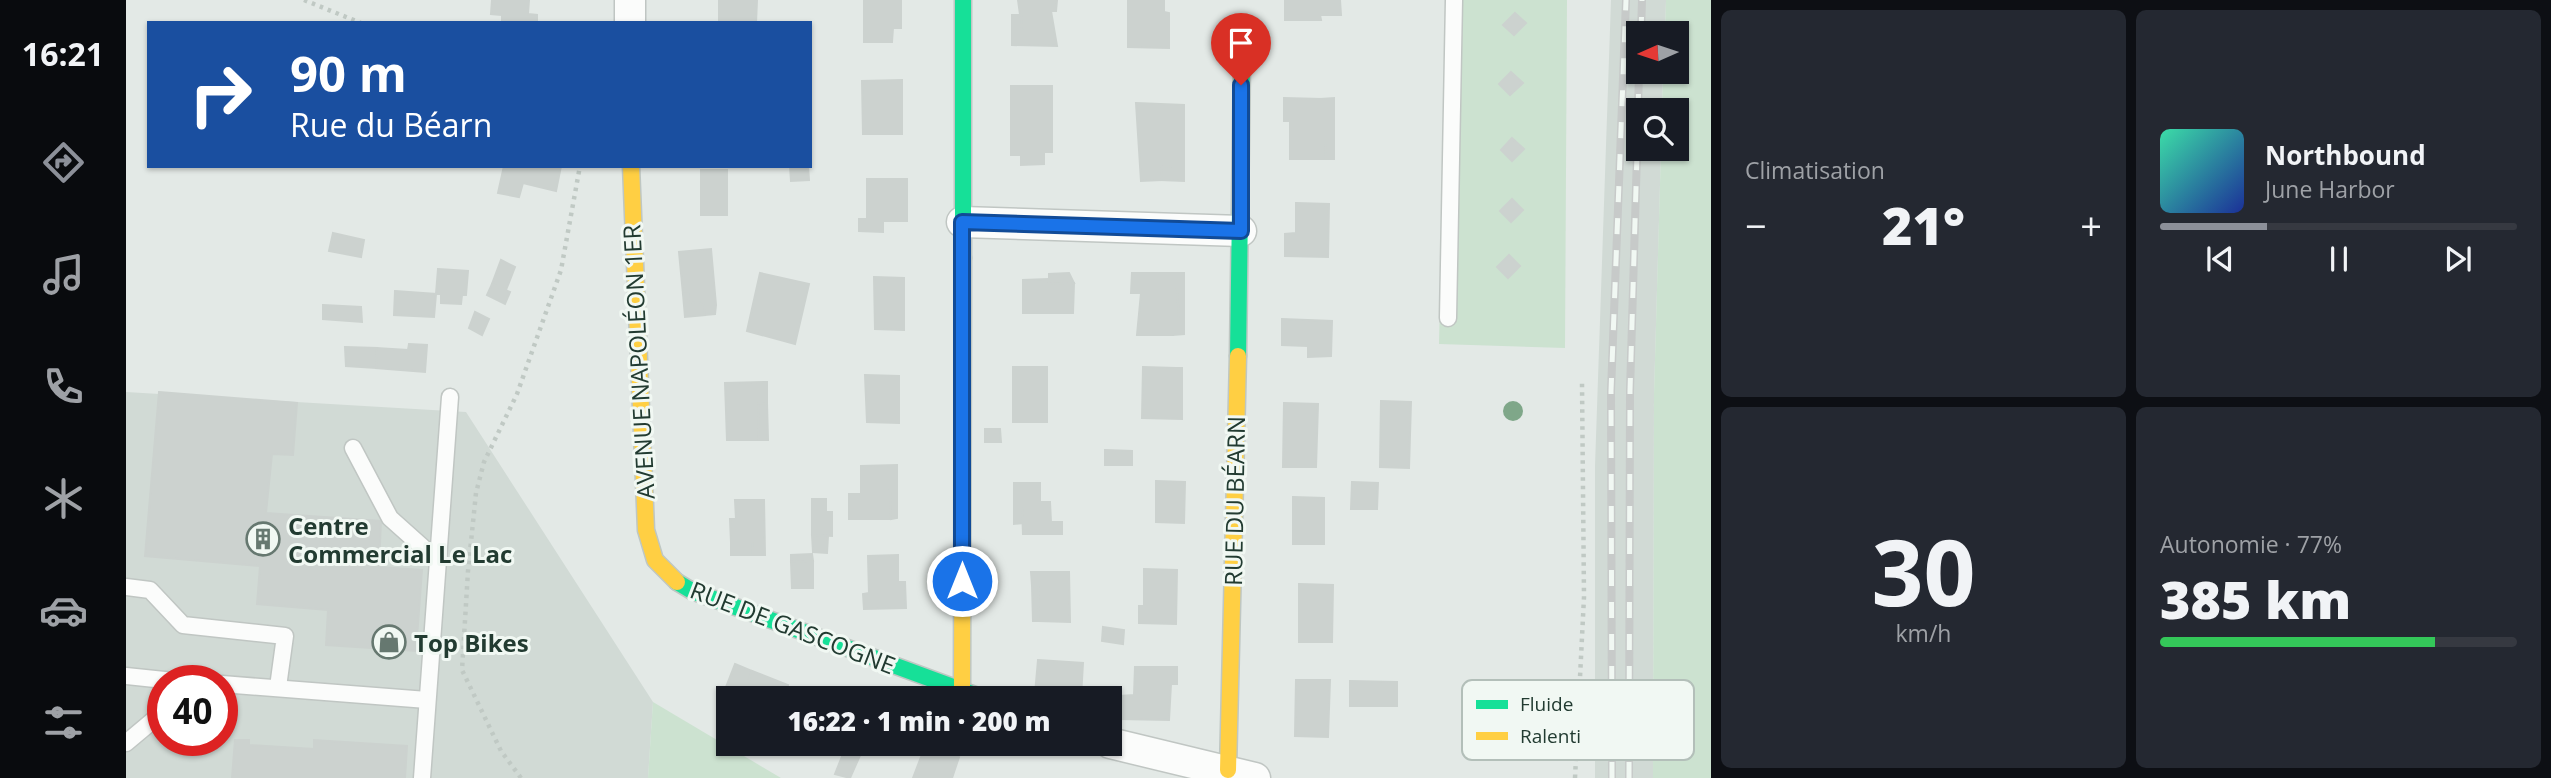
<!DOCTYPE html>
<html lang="fr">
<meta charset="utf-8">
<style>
body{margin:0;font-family:"Open Sans",sans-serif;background:#242831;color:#f1f3f6;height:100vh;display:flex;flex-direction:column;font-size:26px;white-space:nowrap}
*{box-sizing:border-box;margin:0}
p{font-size:23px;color:#9ea1a6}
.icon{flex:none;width:38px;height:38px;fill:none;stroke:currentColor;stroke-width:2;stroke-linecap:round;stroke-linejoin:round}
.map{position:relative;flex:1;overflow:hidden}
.side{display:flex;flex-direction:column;gap:10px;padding:10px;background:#0d0f14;width:840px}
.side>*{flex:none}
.guide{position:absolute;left:21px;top:21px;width:665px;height:147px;border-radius:0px;box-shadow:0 2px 5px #0004;background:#1a4fa0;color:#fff;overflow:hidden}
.needle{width:46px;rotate:267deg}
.fabs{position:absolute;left:1500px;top:21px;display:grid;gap:14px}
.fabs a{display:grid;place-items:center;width:63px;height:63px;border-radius:0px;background:#171b24;box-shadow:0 2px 5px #0004;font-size:35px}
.speed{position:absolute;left:21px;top:665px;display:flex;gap:14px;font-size:35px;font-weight:700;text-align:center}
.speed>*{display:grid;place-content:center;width:91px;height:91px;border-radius:50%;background:#171b24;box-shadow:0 2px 5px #0004;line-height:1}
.speed .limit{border:10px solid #d22;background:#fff;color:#111}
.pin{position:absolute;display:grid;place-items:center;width:60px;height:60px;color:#fff;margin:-72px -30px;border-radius:50% 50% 50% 0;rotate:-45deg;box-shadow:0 0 7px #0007}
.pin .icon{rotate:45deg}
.me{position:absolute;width:77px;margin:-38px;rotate:0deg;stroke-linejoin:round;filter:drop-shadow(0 0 5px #0008)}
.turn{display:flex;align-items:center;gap:24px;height:147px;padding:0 28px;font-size:32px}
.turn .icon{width:91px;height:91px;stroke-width:2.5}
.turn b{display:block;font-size:49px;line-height:60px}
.big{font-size:52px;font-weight:800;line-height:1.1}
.side .tile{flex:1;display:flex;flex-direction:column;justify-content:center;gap:10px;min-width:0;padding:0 24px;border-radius:10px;background:#242831}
.side .dial{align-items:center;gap:0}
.dial b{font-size:91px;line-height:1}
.song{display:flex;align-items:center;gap:21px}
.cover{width:84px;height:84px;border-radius:10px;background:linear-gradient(135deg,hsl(160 70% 55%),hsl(230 70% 35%))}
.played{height:7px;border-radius:4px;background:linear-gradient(90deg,#8c9099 30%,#363941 30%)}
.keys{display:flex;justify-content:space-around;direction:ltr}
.heat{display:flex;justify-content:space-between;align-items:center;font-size:38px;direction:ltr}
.charge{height:10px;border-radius:5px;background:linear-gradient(90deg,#34c759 77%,#363941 0)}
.side .tiles{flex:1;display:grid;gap:10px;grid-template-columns:repeat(2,1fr)}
.trip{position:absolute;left:590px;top:686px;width:406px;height:70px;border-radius:0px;background:#171b24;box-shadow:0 2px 5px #0004;font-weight:800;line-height:70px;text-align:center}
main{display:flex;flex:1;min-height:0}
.menu{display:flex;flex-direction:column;width:126px;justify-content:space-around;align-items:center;background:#090b0e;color:#9ea1a6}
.menu .icon{width:49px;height:49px}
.menu .active{color:#8c9099}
.menu b{font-size:32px;color:#f1f3f6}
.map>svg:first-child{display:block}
.built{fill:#d1dad5;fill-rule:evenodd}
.green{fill:#cce2d0}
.building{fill:#ccd2cf;stroke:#ccd2cf;stroke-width:2}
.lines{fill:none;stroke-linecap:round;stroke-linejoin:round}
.lane-casing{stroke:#c0c6c3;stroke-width:19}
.street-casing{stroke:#c0c6c3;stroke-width:33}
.fast-casing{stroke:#bfc7c3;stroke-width:19}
.slow-casing{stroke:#bfc7c3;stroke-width:19}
.path{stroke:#c0c9c4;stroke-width:4.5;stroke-dasharray:3.5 5;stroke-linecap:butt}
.lane{stroke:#fbfcfb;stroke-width:16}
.street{stroke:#fbfcfb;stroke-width:30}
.fast{stroke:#16e098;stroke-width:16}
.slow{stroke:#ffcf43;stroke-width:16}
.rail-casing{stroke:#c7cac9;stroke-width:8}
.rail{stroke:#f1f8f3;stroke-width:5;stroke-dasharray:16;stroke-linecap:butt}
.tree{fill:#7fa789}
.route-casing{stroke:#114b97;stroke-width:18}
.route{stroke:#1a73e8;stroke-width:12}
.labels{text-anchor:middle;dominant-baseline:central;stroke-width:6;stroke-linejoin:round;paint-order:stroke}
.street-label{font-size:24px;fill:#223b31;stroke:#f1f8f3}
.poi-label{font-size:24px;font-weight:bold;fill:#223b31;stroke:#f1f8f3;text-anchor:start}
.key{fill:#f1f8f3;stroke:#b3bfb9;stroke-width:2}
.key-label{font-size:19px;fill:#223b31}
</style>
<main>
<nav class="menu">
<b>16:21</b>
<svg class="icon active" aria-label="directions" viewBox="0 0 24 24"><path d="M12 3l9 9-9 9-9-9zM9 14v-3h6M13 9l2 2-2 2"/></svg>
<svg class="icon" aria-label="music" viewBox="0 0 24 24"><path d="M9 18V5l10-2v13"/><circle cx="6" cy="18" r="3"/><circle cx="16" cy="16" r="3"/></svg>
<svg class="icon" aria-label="phone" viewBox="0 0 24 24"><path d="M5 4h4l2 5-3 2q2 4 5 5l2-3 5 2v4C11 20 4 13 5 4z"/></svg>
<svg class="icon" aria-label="climate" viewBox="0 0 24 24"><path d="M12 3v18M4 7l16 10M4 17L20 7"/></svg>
<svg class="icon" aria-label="car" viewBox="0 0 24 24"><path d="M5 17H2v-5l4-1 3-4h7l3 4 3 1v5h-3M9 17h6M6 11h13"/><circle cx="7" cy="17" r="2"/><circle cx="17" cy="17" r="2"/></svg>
<svg class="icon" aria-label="filters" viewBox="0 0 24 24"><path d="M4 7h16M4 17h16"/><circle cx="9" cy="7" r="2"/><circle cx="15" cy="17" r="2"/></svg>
</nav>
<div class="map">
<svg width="1585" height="778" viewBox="0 0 1585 778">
<rect width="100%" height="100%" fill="#e3e9e6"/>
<g class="built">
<polygon points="1485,0 1540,0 1539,33 1512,33 1512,72 1537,72 1536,110 1512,110 1512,149 1535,149 1528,394 1527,778 1469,778 1469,466"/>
<path d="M0,392L340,412L527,702L522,778H0ZM37,681H96V740H37Z"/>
</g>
<g class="green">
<polygon points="1321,0 1441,0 1439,348 1313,344"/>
<polygon points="1540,0 1585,0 1585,778 1527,778 1528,394 1535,149 1550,149 1550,110 1536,110 1537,72 1550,72 1550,33 1539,33"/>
<polygon points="527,702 655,778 522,778"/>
</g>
<g class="building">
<polygon points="366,0 403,0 402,14 411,15 411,23 376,23 376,15 365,14"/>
<rect x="593" y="0" width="30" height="23"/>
<polygon points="623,0 631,0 630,23 623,23"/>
<polygon points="738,0 775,0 775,28 767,28 766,42 738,42"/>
<polygon points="892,0 931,0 930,11 925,11 931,46 886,45 886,29 896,29"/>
<polygon points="1002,0 1038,0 1038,12 1043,13 1043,48 1002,47"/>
<polygon points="1159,0 1214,0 1215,15 1194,15 1195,20 1159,20"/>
<polygon points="1389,13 1400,23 1388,35 1377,25"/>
<polygon points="886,15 895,15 896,29 886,29"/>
<polygon points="1385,72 1397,83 1384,95 1373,84"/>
<polygon points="776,80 776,95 768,95 768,134 737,134 736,81"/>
<polygon points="885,86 926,86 926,120 918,120 918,164 895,165 895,155 885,155"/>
<rect x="768" y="95" width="8" height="39"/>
<polygon points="1158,98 1195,99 1195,141 1199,141 1200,159 1164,159 1164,121 1158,121"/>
<polygon points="1208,98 1208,159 1200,159 1199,141 1195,141 1195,99"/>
<polygon points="1010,103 1058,105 1058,126 1049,126 1049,166 1036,167 1035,180 1015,181"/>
<rect x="918" y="120" width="8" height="32"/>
<polygon points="1049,126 1058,126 1058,181 1035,180 1036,167 1049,166"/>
<polygon points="1386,138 1398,149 1386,161 1375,150"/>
<polygon points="378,166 435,166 430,191 397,183 393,197 372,193"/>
<polygon points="664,166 682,166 683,180 665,181"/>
<rect x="575" y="170" width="26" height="45"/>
<polygon points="741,179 781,179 781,221 757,221 757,232 733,231 733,219 741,219"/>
<polygon points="1386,199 1397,210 1385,222 1374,211"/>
<polygon points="1170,203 1203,204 1202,257 1159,256 1159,234 1170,233"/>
<polygon points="207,233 238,240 235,257 203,251"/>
<polygon points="585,249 590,305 589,314 579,315 578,306 573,302 563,303 562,293 557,294 553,252"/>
<polygon points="1383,255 1394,266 1382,278 1371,267"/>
<polygon points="375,260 389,267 380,290 366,284"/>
<polygon points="312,269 342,271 340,295 336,295 335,304 315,303 315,294 310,294"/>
<polygon points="634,273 683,284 669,344 621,331"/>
<polygon points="943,273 948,283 923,284 923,274"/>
<polygon points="1006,273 1058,273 1058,289 1051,289 1053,318 1047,318 1047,335 1011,335 1015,293 1005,293"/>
<polygon points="748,277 778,278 778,286 772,286 772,315 778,315 778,330 749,329"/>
<polygon points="922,279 923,284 948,283 947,313 897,313 897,280"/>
<polygon points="366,284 384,292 379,304 361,295"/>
<rect x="772" y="286" width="6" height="29"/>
<polygon points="1051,289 1058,289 1058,334 1047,335 1047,318 1053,318"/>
<polygon points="269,291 310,294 308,317 268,315"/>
<polygon points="562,293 563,303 573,302 578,306 579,315 559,317 557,294"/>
<polygon points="197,305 235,307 236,322 197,319"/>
<polygon points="349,312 363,319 356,335 343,328"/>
<polygon points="1156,319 1206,321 1205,356 1182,357 1182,346 1156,345"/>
<polygon points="283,344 301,345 299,372 250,368 251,348 282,350"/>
<polygon points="219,347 251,348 250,368 220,366"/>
<rect x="887" y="367" width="34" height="55"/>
<polygon points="1017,367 1049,368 1049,401 1056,401 1056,419 1016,418"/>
<rect x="1049" y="368" width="7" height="33"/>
<polygon points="739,375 773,376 773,423 741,422"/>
<polygon points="641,382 641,403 632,404 633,440 601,440 599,383"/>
<polygon points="33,392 171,403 167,455 146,454 140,513 255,521 253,567 296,570 290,651 200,645 202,610 131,604 134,566 19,556"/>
<polygon points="1255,401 1285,402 1283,468 1254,467"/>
<polygon points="641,403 642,440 633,440 632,404"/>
<polygon points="1158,403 1192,404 1190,467 1157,467"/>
<polygon points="859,429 874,429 875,442 859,442"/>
<polygon points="979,450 1006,451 1006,465 979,465"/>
<polygon points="771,465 771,490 764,490 765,519 735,519 735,466"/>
<polygon points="1030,481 1059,482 1058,523 1030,522"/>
<polygon points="1226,482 1252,483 1251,509 1225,509"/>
<polygon points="888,483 914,483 914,502 924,502 925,522 936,522 936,534 897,534 896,508 888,508"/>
<polygon points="764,490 771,490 771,518 765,519"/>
<rect x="723" y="494" width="12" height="25"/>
<polygon points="1167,497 1198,498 1198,544 1167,544"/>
<polygon points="686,499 700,499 700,512 706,512 706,536 686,535"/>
<polygon points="609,500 638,500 639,555 627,555 626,542 605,542 604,519 610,519"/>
<polygon points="888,508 896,508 897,523 888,524"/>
<polygon points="686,535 702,536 701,553 687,552"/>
<polygon points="605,542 626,542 627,555 605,555"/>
<polygon points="686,554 687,561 665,562 665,555"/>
<polygon points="772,555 772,582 779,582 780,608 738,609 737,594 743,593 742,556"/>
<polygon points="687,561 687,588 666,588 665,562"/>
<polygon points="1018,569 1051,570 1050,624 1013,623 1013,606 1018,606"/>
<polygon points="905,572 943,572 944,622 913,621 912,585 906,585"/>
<polygon points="1173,584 1207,585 1206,642 1173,642"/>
<polygon points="906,585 912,585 913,621 907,621"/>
<polygon points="977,627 998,630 997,644 976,641"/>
<polygon points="912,660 957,663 955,697 909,694"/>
<polygon points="609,664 626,671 623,679 659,694 657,698 602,698 602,703 595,700"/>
<polygon points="1009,667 1051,667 1051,684 1045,684 1043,720 994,719 994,696 1008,695"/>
<polygon points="626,671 662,685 659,694 623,679"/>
<polygon points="1170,680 1204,680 1202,737 1169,736"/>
<polygon points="1224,681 1271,682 1271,706 1224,706"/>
<polygon points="109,740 123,740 123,745 188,749 188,740 281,746 279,778 106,778"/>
<polygon points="694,744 739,744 724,778 709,774 717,754"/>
<polygon points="800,744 833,757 826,778 787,778"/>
</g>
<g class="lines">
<defs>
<g id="lane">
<polyline points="1322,318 1328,0"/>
<polyline points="227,448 264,518 311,560"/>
<polyline points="0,587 24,590 57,625 159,636 152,687"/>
<polyline points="0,676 48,681"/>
<polyline points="96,684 301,700"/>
<polyline points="0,743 37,712"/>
<polyline points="296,778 324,397"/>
</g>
<g id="street">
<polyline points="504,0 504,23"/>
<polyline points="836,222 1115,231"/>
<polyline points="984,743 1129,778"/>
</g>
<g id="fast">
<polyline points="837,258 837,0"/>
<polyline points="1112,356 1116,60"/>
<polyline points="551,582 566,591 857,698"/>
</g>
<g id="slow">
<polyline points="505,166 520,530 529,560 551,582"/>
<polyline points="836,691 837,258"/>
<polyline points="1102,770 1112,356"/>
</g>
</defs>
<use href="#lane" class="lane-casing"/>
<use href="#street" class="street-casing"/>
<use href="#fast" class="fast-casing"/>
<use href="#slow" class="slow-casing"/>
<g class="path">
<polyline points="178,0 235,23"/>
<polyline points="395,778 375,751 336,670 342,571 350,493 358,462 391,394 435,270 454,166"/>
<polyline points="1449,778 1458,597 1456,383"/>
</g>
<use href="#lane" class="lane"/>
<use href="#street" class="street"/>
<use href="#fast" class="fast"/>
<use href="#slow" class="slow"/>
<defs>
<g id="rail">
<polyline points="1515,33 1516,0"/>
<polyline points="1512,110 1513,72"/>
<polyline points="1486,778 1485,391 1500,0"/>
<polyline points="1503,778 1504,391 1512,120"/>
</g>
</defs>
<use href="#rail" class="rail-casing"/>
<use href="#rail" class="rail"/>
</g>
<circle class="tree" cx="1387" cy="411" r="10"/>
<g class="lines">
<defs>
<polyline id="route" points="836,581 836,222 1115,231 1115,85"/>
</defs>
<use href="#route" class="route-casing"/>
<use href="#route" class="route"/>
</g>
<defs>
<symbol id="building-ring" viewBox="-11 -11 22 22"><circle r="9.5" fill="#f1f8f3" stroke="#667870" stroke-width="1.5"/><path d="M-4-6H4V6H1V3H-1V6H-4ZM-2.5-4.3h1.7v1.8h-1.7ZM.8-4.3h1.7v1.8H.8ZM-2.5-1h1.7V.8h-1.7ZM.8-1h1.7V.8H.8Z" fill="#667870"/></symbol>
<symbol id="shop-ring" viewBox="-11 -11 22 22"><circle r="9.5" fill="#f1f8f3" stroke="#667870" stroke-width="1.5"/><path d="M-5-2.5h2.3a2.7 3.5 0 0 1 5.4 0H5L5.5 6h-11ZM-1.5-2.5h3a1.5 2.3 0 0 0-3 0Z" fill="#667870"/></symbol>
</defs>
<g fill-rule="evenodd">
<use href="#building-ring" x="118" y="520" width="38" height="38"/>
<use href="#shop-ring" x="244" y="623" width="38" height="38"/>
</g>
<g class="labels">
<g class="street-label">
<text transform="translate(512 362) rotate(-93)">AVENUE NAPOLÉON 1ER</text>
<text transform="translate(1108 501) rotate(-89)">RUE DU BÉARN</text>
<text transform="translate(667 627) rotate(21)">RUE DE GASCOGNE</text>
</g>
<g class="poi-label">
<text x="162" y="525">Centre<tspan x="162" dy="28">Commercial Le Lac</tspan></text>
<text x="288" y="642">Top Bikes</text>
</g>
</g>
<rect x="1336" y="680" width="232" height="80" rx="10" class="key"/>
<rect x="1350" y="700" width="32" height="9" fill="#16e098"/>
<rect x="1350" y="732" width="32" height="8" fill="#ffcf43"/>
<g class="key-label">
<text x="1394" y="711">Fluide</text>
<text x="1394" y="743">Ralenti</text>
</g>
</svg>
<div class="fabs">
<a><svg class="needle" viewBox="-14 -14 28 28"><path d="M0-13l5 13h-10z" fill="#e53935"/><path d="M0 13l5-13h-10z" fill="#9ea1a6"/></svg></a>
<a><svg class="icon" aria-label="search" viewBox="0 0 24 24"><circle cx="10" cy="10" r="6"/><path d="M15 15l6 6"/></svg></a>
</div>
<div class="speed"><div class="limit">40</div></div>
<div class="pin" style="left:1115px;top:85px;background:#d93025"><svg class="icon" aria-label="arrive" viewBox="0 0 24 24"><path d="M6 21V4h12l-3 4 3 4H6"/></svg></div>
<svg class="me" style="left:836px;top:581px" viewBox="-20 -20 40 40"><circle r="17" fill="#1a73e8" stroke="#fff" stroke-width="3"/><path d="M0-11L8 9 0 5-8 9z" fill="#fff"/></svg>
<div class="trip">16:22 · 1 min · 200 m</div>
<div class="guide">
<div class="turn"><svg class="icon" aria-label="right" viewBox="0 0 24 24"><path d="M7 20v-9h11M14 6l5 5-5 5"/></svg><div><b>90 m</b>Rue du Béarn</div></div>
</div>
</div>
<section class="side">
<div class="tiles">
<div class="tile"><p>Climatisation</p>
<div class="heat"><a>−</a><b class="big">21°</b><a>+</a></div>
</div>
<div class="tile">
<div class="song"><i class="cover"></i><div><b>Northbound</b><p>June Harbor</p></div></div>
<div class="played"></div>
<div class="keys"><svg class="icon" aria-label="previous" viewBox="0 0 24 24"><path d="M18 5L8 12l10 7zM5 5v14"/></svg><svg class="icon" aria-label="pause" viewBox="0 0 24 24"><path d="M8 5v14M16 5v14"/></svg><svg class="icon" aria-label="next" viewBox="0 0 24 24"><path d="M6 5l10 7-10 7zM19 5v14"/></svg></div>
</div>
<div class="tile dial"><b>30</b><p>km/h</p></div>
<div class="tile"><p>Autonomie · 77%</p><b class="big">385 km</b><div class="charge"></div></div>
</div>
</section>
</main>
